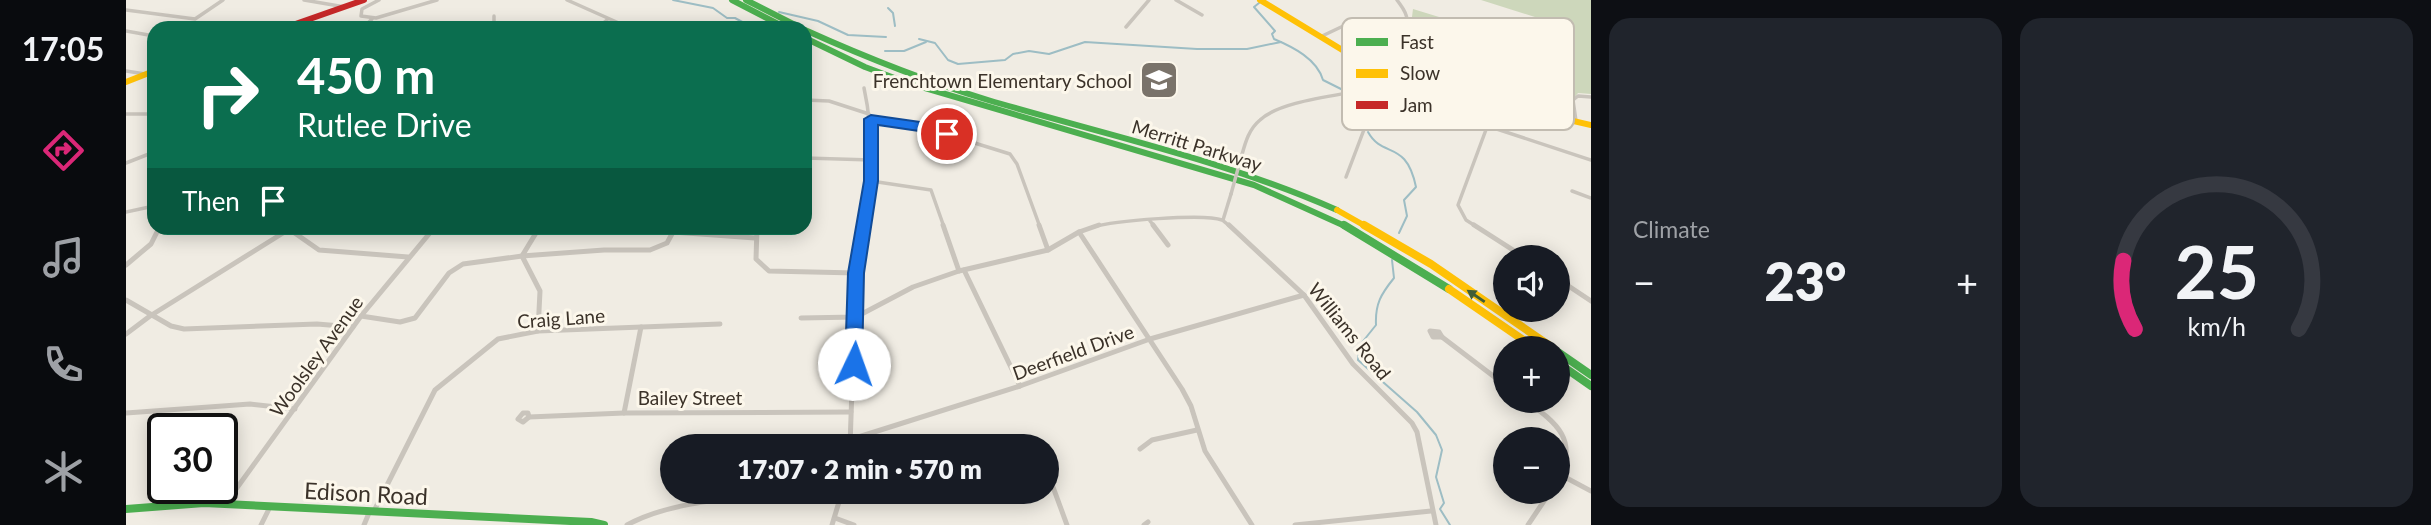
<!DOCTYPE html>
<meta charset="utf-8">
<style>
body{margin:0;font-family:Lato,sans-serif;background:#20242c;color:#f1f3f6;height:100vh;display:flex;flex-direction:column;font-size:26px;white-space:nowrap}
*{box-sizing:border-box;margin:0}
p{font-size:23px;color:#9ea1a6}
.icon{flex:none;width:38px;height:38px;fill:none;stroke:currentColor;stroke-width:2;stroke-linecap:round;stroke-linejoin:round}
.map{position:relative;flex:1;overflow:hidden}
.side{display:flex;flex-direction:column;gap:18px;padding:18px;background:#0d0f14;width:840px}
.side>*{flex:none}
.top-card{position:absolute;left:21px;top:21px;width:665px;height:214px;border-radius:21px;box-shadow:0 4px 18px #0003;background:#0b6e4f;color:#fff;overflow:hidden}
.buttons{position:absolute;left:1367px;top:245px;display:grid;gap:14px}
.buttons a{display:grid;place-items:center;width:77px;height:77px;border-radius:50%;background:#171b24;box-shadow:0 4px 18px #0003;font-size:35px}
.speed{position:absolute;left:21px;top:413px;display:flex;gap:14px;font-size:35px;font-weight:700;text-align:center}
.speed>*{display:grid;place-content:center;width:91px;height:91px;border-radius:50%;background:#171b24;box-shadow:0 4px 18px #0003;line-height:1}
.speed .limit{border:4px solid #111;border-radius:10px;background:#fff;color:#111}
.pin{position:absolute;display:grid;place-items:center;width:60px;height:60px;color:#fff;margin:-30px;border:4px solid #fff;border-radius:50%;box-shadow:0 2px 7px #0007}
.me{position:absolute;width:77px;margin:-38px;rotate:3deg;stroke-linejoin:round;filter:drop-shadow(0 0 5px #0008)}
.turn{display:flex;align-items:center;gap:24px;height:147px;padding:0 35px;font-size:32px}
.turn .icon{width:91px;height:91px;stroke-width:2.5}
.turn b{display:block;font-size:49px;line-height:60px}
.then{display:flex;align-items:center;height:66px;padding:0 35px;background:#0003;gap:14px;font-size:26px}
.big{font-size:52px;font-weight:800;line-height:1.1}
.side .widget{flex:1;display:flex;flex-direction:column;justify-content:center;gap:10px;min-width:0;padding:0 24px;border-radius:21px;background:#20242c}
.side .dial{align-items:center;gap:0}
.dial svg{height:182px;overflow:visible;fill:none;stroke:#363941;stroke-width:7;stroke-linecap:round;text-anchor:middle}
.dial text{fill:#f1f3f6;stroke:none}
.heat{display:flex;justify-content:space-between;align-items:center;font-size:38px;direction:ltr}
.side .tiles{flex:1;display:grid;gap:18px;grid-template-columns:repeat(2,1fr)}
.trip{position:absolute;left:534px;top:434px;width:399px;height:70px;border-radius:35px;background:#171b24;box-shadow:0 4px 18px #0003;font-weight:800;line-height:70px;text-align:center}
main{display:flex;flex:1;min-height:0}
.tab-bar{display:flex;flex-direction:column;width:126px;justify-content:space-around;align-items:center;background:#090b0e;color:#9ea1a6}
.tab-bar .icon{width:49px;height:49px}
.tab-bar .active{color:#db2777}
.tab-bar b{font-size:32px;color:#f1f3f6}
.map>svg:first-child{display:block}
.green{fill:#cdd7bb}
.lines{fill:none;stroke-linecap:round;stroke-linejoin:round}
.stream{stroke:#9dbdc4;stroke-width:2}
.street-far1{stroke:#c9c4bc;stroke-width:3.5}
.street{stroke:#c9c4bc;stroke-width:5}
.fast-far1{stroke:#4caf50;stroke-width:6}
.fast{stroke:#4caf50;stroke-width:8}
.slow-far1{stroke:#ffc107;stroke-width:6}
.slow{stroke:#ffc107;stroke-width:8}
.jam{stroke:#c62828;stroke-width:6}
.street-bridge{stroke:#c9c4bc;stroke-width:3.5}
.oneway{fill:#415e37}
.route{fill:#1a73e8;stroke:#114b97;stroke-width:2}
.labels{text-anchor:middle;dominant-baseline:central;stroke-width:6;stroke-linejoin:round;paint-order:stroke}
.poi-label{font-size:19px;fill:#3b3229;stroke:#fcf7eb;text-anchor:end}
.street-label{font-size:19px;fill:#3b3229;stroke:#fcf7eb}
.near-street-label{font-size:23px;fill:#3b3229;stroke:#fcf7eb}
.key{fill:#fcf7eb;stroke:#c2bcb1;stroke-width:2}
.key-label{font-size:19px;fill:#3b3229}
</style>
<main>
<nav class="tab-bar">
<b>17:05</b>
<svg class="icon active" aria-label="directions" viewBox="0 0 24 24"><path d="M12 3l9 9-9 9-9-9zM9 14v-3h6M13 9l2 2-2 2"/></svg>
<svg class="icon" aria-label="music" viewBox="0 0 24 24"><path d="M9 18V5l10-2v13"/><circle cx="6" cy="18" r="3"/><circle cx="16" cy="16" r="3"/></svg>
<svg class="icon" aria-label="phone" viewBox="0 0 24 24"><path d="M5 4h4l2 5-3 2q2 4 5 5l2-3 5 2v4C11 20 4 13 5 4z"/></svg>
<svg class="icon" aria-label="climate" viewBox="0 0 24 24"><path d="M12 3v18M4 7l16 10M4 17L20 7"/></svg>
</nav>
<div class="map">
<svg width="1465" height="525" viewBox="0 0 1465 525">
<rect width="100%" height="100%" fill="#f0ece3"/>
<polygon class="green" points="1355,0 1465,0 1465,94 1452,93 1444,103 1417,97 1416,114 1266,79 1277,41 1283,40 1287,9 1362,32 1412,18"/>
<g class="lines">
<g class="stream">
<polyline points="547,0 587,8 601,18 609,18 620,24 634,22"/>
<path d="M1133,3L1128,7L1149,31L1146,34L1148,39C1167,47 1191,59 1197,80L1217,90"/>
<polyline points="762,8 767,13 769,26"/>
<polyline points="653,12 692,21 722,35 760,37"/>
<polyline points="793,39 809,43 822,60 832,64 879,60 887,54 903,51 923,54 959,42 1071,49 1121,49 1155,42"/>
<polyline points="759,51 778,51 800,42"/>
<polyline points="1221,97 1233,108 1227,110 1234,124"/>
<path d="M1242,132C1257,159 1280,139 1290,187L1278,200L1281,216L1273,233"/>
<path d="M1266,260L1268,278C1255,294 1249,304 1250,325L1234,345L1232,360L1291,412L1310,435L1316,450L1310,477L1318,503L1314,509L1324,525"/>
</g>
<g class="street-far1">
<polyline points="178,0 219,7"/>
<polyline points="253,0 236,9 235,16 250,18 311,0"/>
<polyline points="441,0 504,28"/>
<polyline points="1050,0 1076,15"/>
<polyline points="0,10 69,19 97,0"/>
<polyline points="368,16 368,28"/>
<polyline points="1000,27 1023,0"/>
<polyline points="237,28 246,19"/>
<polyline points="471,28 481,20"/>
<polyline points="0,31 28,36"/>
<polyline points="1194,37 1232,19 1279,30"/>
<polyline points="0,71 19,74"/>
<polyline points="679,100 703,101 743,114"/>
<polyline points="0,114 28,114"/>
<polyline points="1331,116 1465,160"/>
<polyline points="745,119 794,126 884,154 891,164 914,227"/>
<polyline points="1450,121 1447,100 1452,96 1465,97"/>
<polyline points="679,158 746,160"/>
<path d="M1115,158C1119,144 1122,130 1134,120C1157,98 1227,95 1259,85C1268,72 1281,36 1281,20C1281,12 1275,6 1271,0"/>
<polyline points="0,163 28,152"/>
<polyline points="1220,177 1239,127 1264,80"/>
<polyline points="745,181 805,190 818,227"/>
<polyline points="1446,191 1465,198"/>
<polyline points="0,212 28,206"/>
<polyline points="1097,220 1105,194"/>
<polyline points="1024,221 1029,227"/>
<path d="M736,227C744,177 749,138 738,88"/>
<path d="M967,227C987,221 1078,213 1096,220C1098,221 1103,226 1105,227"/>
<polyline points="1351,227 1340,220 1332,205 1361,127"/>
</g>
<g class="street">
<polyline points="817,225 833,271"/>
<polyline points="913,225 922,250"/>
<polyline points="1027,225 1042,245"/>
<polyline points="1103,225 1178,295 1227,364 1286,423 1291,432 1310,525"/>
<polyline points="1348,225 1398,257"/>
<polyline points="548,228 547,232 629,238"/>
<polyline points="631,228 630,259 643,271 730,273"/>
<polyline points="163,229 193,250 282,257"/>
<polyline points="953,232 1056,389 1065,406 1079,451 1126,525"/>
<polyline points="0,265 25,244 33,228"/>
<polyline points="838,270 894,386"/>
<polyline points="1432,279 1465,301"/>
<polyline points="0,300 45,326 58,329 191,324 227,327"/>
<polyline points="235,316 274,322 289,318 323,273 337,264 396,256 478,250 524,250 541,243 547,232"/>
<polyline points="675,318 730,317 787,287 833,271 922,250 953,232 973,225"/>
<polyline points="412,331 414,291 396,256 413,228"/>
<polygon points="1304,331 1313,332 1316,337 1307,337"/>
<polyline points="0,334 24,316 165,228"/>
<polyline points="1316,337 1379,385"/>
<path d="M1400,401C1431,423 1453,440 1432,480"/>
<polyline points="0,413 124,404 169,409"/>
<polygon points="397,413 402,413 403,417 397,422 392,419"/>
<polyline points="498,413 515,327"/>
<polyline points="403,417 498,413 725,412"/>
<polyline points="726,439 894,386 1024,339 1178,295"/>
<polyline points="724,446 730,273 737,225"/>
<polyline points="1014,449 1026,440 1071,430"/>
<polyline points="920,468 941,525"/>
<polyline points="1435,475 1465,491"/>
<polyline points="100,503 235,316 308,228"/>
<polyline points="248,511 309,390 372,339 412,331 594,324"/>
<polyline points="709,518 728,525"/>
<polyline points="135,525 144,507"/>
<polyline points="238,525 243,513"/>
<path d="M501,525C544,501 611,498 659,492"/>
<polyline points="706,525 716,492"/>
<polyline points="1018,525 1022,522"/>
<polyline points="1169,525 1305,511"/>
<polyline points="1402,525 1424,492"/>
</g>
<g class="fast-far1">
<polyline points="606,0 660,28"/>
<polyline points="620,0 675,28"/>
<path d="M679,30C739,57 799,81 862,100C980,135 1098,160 1211,210"/>
<polyline points="679,38 739,67 782,83 1128,185 1221,227"/>
</g>
<g class="fast">
<polyline points="1218,225 1323,289"/>
<polyline points="1432,352 1465,375"/>
<polyline points="1432,363 1465,386"/>
<polyline points="0,509 78,503 465,522 478,525"/>
</g>
<g class="slow-far1">
<polyline points="1134,0 1264,79 1465,125"/>
<polyline points="0,82 28,71"/>
<polyline points="1211,210 1241,227"/>
</g>
<g class="slow">
<polyline points="1238,225 1305,264 1427,348"/>
<polyline points="1323,289 1409,348"/>
</g>
<polyline class="jam" points="158,28 238,0"/>
<polyline class="street-bridge" points="1105,194 1115,158"/>
</g>
<defs><path id="oneway-solid" d="M-6-.8H1V-3.2L6.5 0L1 3.2V.8H-6Z" transform="scale(1.75)"/></defs>
<use class="oneway" href="#oneway-solid" transform="translate(1350 296) rotate(-146)"/>
<polygon class="route" points="745,115 794,122 825,131 827,134 821,138 793,131 752,125 752,181 738,273 736,364 734,370 728,372 721,370 719,364 722,273 738,181 738,119"/>
<defs>
<symbol id="school-square" viewBox="-11 -11 22 22"><rect x="-9" y="-9" width="18" height="18" rx="4" fill="#7a736a" stroke="#fcf7eb"/><path d="M0-5L7-2L0 1L-7-2ZM-4 1L0 2.5L4 1V4Q0 6-4 4Z" fill="#fff"/></symbol>
</defs>
<g fill-rule="evenodd">
<use href="#school-square" x="1011" y="58" width="44" height="44"/>
</g>
<g class="labels">
<g class="poi-label">
<text x="1006" y="80">Frenchtown Elementary School</text>
</g>
<g class="street-label">
<text transform="translate(1071 145) rotate(17)">Merritt Parkway</text>
<text transform="translate(435 318) rotate(-4)">Craig Lane</text>
<text transform="translate(1224 331) rotate(51)">Williams Road</text>
<text transform="translate(947 352) rotate(-20)">Deerfield Drive</text>
<text transform="translate(190 356) rotate(-54)">Woolsley Avenue</text>
<text x="564" y="397">Bailey Street</text>
</g>
<g class="near-street-label">
<text transform="translate(240 493) rotate(3)">Edison Road</text>
</g>
</g>
<rect x="1216" y="18" width="232" height="112" rx="10" class="key"/>
<rect x="1230" y="38" width="32" height="8" fill="#4caf50"/>
<rect x="1230" y="69" width="32" height="9" fill="#ffc107"/>
<rect x="1230" y="101" width="32" height="8" fill="#c62828"/>
<g class="key-label">
<text x="1274" y="49">Fast</text>
<text x="1274" y="80">Slow</text>
<text x="1274" y="112">Jam</text>
</g>
</svg>
<div class="buttons">
<a><svg class="icon" aria-label="sound" viewBox="0 0 24 24"><path d="M4 9h4l5-4v14l-5-4H4zM17 9q2 3 0 6"/></svg></a>
<a>+</a>
<a>−</a>
</div>
<div class="speed"><div class="limit">30</div></div>
<div class="pin" style="left:821px;top:134px;background:#d93025"><svg class="icon" aria-label="arrive" viewBox="0 0 24 24"><path d="M6 21V4h12l-3 4 3 4H6"/></svg></div>
<svg class="me" style="left:728px;top:364px" viewBox="-20 -20 40 40"><circle r="19" fill="#fff"/><path d="M0-13L10 11 0 6-10 11z" fill="#1a73e8"/></svg>
<div class="trip">17:07 · 2 min · 570 m</div>
<div class="top-card">
<div class="turn"><svg class="icon" aria-label="right" viewBox="0 0 24 24"><path d="M7 20v-9h11M14 6l5 5-5 5"/></svg><div><b>450 m</b>Rutlee Drive</div></div>
<div class="then">Then<svg class="icon" aria-label="arrive" viewBox="0 0 24 24"><path d="M6 21V4h12l-3 4 3 4H6"/></svg></div>
</div>
</div>
<section class="side">
<div class="tiles">
<div class="widget"><p>Climate</p>
<div class="heat"><a>−</a><b class="big">23°</b><a>+</a></div>
</div>
<div class="widget dial"><svg viewBox="0 0 100 80">
<path d="M14 69A42 42 0 1 1 86 69"/>
<path d="M14 69A42 42 0 0 1 9 39" stroke="#db2777"/>
<text x="50" y="56" font-size="32" font-weight="700">25</text>
<text x="50" y="72" font-size="11">km/h</text>
</svg></div>
</div>
</section>
</main>
